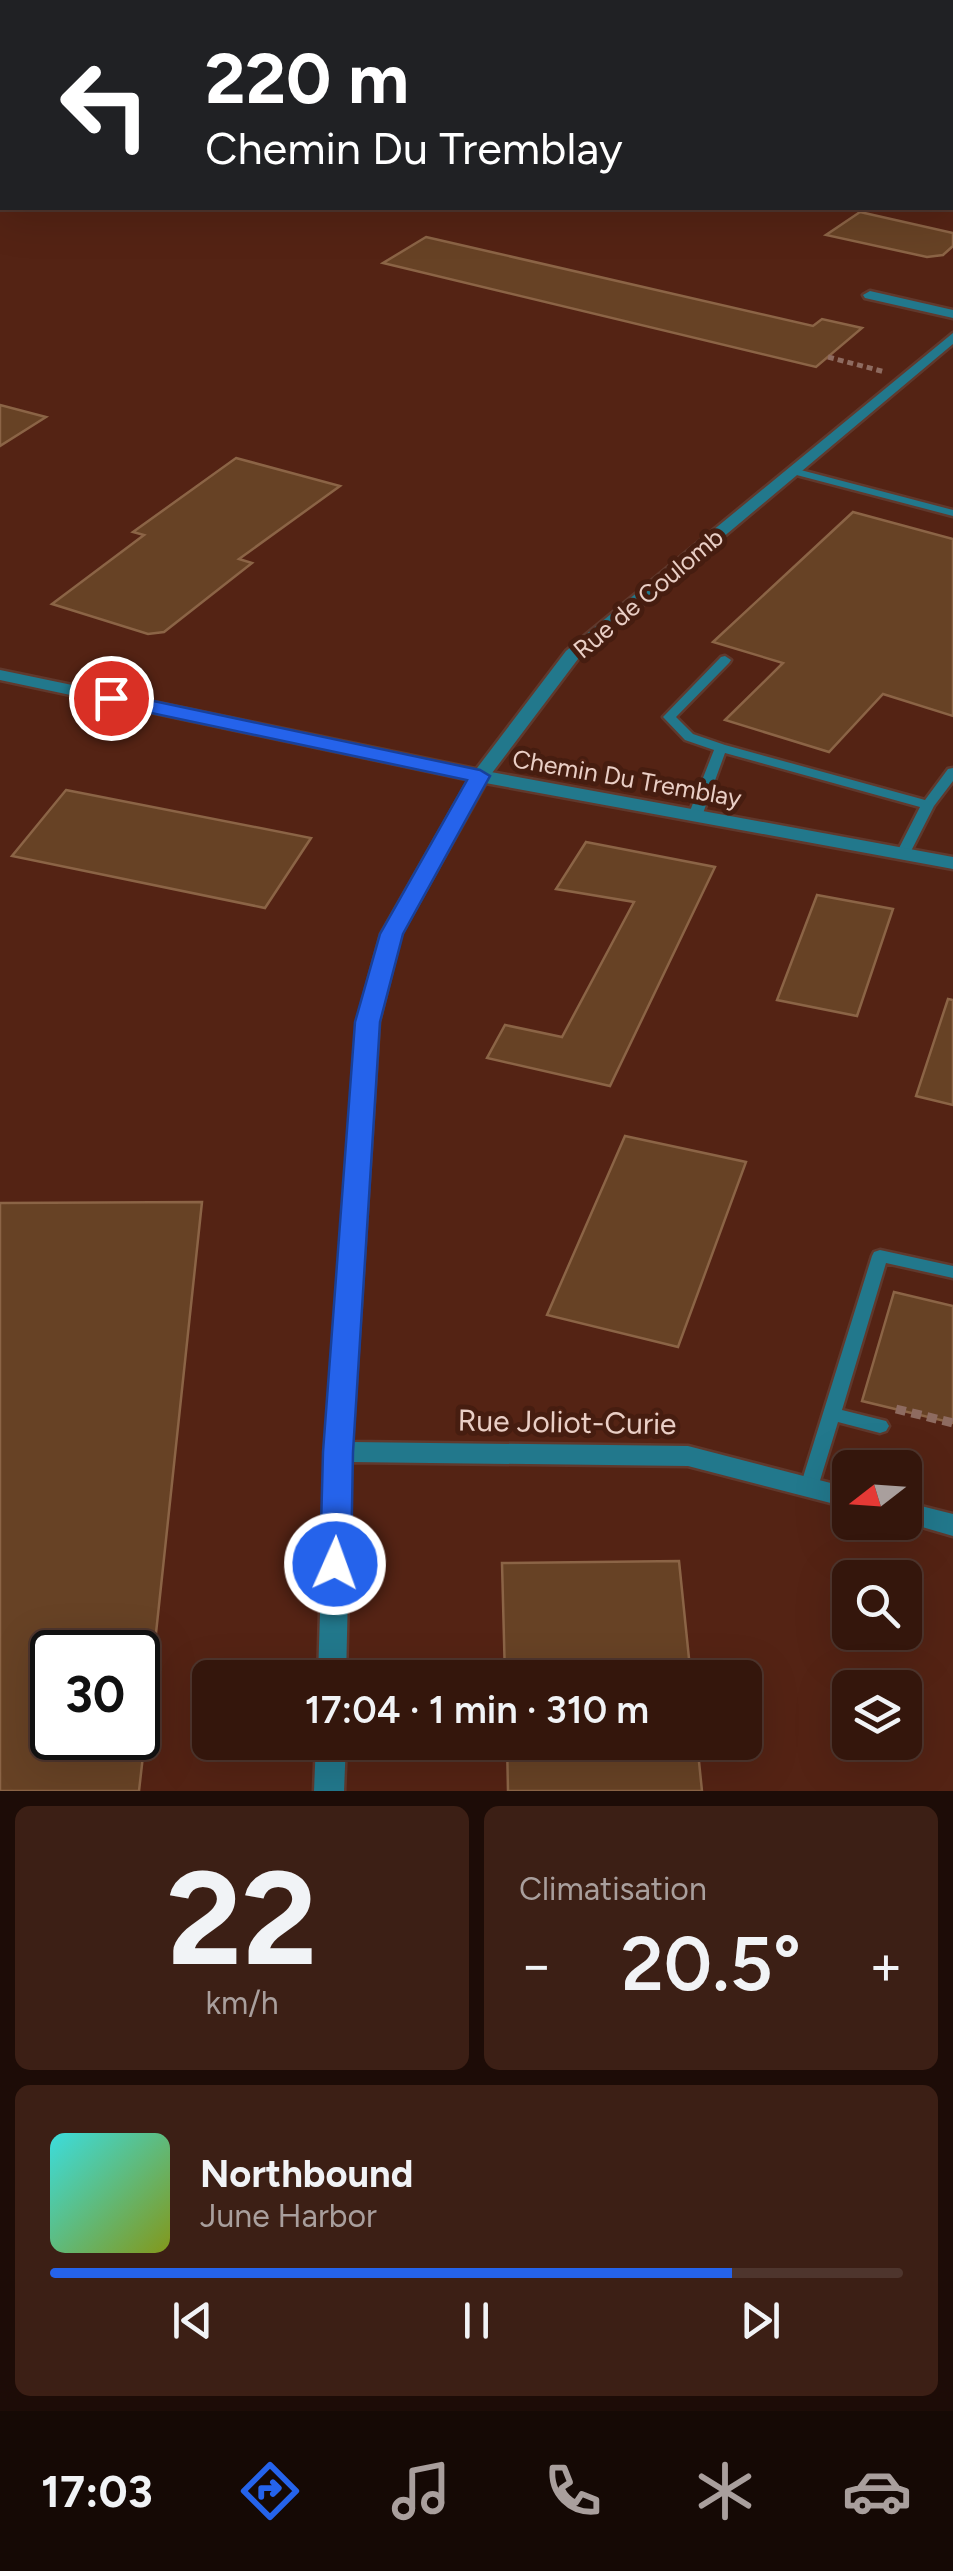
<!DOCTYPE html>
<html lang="fr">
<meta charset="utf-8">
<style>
body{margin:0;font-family:Figtree,sans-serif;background:#3c1f15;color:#f1f3f6;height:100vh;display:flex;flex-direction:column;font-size:38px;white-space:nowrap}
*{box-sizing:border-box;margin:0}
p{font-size:32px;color:#a99f9d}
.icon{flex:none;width:55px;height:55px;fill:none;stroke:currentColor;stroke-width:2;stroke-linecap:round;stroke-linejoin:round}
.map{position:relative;height:1791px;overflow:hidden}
.details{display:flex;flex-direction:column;gap:15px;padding:15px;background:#1d0c07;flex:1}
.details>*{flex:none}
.top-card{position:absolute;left:0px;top:0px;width:955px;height:210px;box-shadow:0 10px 40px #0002,0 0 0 2px #4e352d;background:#202124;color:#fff;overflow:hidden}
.needle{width:65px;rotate:253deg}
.fabs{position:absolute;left:832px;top:1450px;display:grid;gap:20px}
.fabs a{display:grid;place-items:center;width:90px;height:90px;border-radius:15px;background:#34160c;box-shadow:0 10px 40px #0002,0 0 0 2px #4e352d;font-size:50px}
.speed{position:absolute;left:30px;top:1630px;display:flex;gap:20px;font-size:50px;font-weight:700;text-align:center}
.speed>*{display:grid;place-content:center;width:130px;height:130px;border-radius:50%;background:#34160c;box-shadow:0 10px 40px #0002,0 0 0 2px #4e352d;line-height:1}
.speed .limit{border:5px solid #111;border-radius:15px;background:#fff;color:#111}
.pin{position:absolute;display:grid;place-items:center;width:85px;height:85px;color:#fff;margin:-42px;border:5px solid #fff;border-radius:50%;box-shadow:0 2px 10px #0007}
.me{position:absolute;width:110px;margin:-55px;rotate:2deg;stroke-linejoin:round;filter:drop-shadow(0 0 8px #0008)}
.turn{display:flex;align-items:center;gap:35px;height:210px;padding:0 40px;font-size:45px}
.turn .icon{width:130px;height:130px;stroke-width:2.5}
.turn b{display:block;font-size:70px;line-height:85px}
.big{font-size:75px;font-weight:600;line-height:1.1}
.details .tile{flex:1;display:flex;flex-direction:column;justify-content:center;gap:15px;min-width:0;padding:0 35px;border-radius:15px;background:#3c1f15}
.details .dial{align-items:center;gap:0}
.dial b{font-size:130px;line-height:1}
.song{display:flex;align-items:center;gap:30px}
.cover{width:120px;height:120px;border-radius:15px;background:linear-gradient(135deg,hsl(180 70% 55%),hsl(70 70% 35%))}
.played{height:10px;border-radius:5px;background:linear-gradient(90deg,#2563eb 80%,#4e352d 80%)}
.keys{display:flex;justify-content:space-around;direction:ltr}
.heat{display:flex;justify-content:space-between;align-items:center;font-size:55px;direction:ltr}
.details .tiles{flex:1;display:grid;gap:15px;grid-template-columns:1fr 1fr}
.tile:last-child{grid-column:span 2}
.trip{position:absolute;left:192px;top:1660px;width:570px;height:100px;border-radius:15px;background:#34160c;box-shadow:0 10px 40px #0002,0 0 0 2px #4e352d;font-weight:600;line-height:100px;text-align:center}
.menu{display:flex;height:160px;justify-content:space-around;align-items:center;background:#150905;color:#a99f9d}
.menu .icon{width:70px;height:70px}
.menu .current{color:#2563eb}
.menu b{font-size:45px;color:#f1f3f6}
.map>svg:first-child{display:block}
.built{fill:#542314;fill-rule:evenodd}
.building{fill:#674225;stroke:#8b6446;stroke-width:2.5}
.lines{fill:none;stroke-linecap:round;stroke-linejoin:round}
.service-casing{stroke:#60392d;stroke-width:5}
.minor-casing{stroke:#60392d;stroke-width:5}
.tertiary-casing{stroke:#60392d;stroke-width:5}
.path-far1{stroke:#8e6b60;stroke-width:5;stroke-dasharray:6 4;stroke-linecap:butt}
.path{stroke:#8e6b60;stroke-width:9;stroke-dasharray:10 6;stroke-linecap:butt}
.service{fill:#22788c;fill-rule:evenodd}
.minor{fill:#22788c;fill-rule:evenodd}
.tertiary{fill:#22788c;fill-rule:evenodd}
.route{fill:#2563eb;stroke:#184099;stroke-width:2.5}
.labels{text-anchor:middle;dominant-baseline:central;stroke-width:10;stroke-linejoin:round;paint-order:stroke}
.street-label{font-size:25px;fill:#eacfc6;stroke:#461d10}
.near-street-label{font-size:30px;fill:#eacfc6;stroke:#461d10}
</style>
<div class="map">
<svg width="953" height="1791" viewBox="0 0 953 1791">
<rect width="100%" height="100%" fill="#461d10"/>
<path class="built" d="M0,0H953V1791H0ZM2,2H952V208H2ZM850,1468H905V1522H850ZM850,1578H905V1632H850ZM52,1652H138V1738H52ZM210,1678H745V1742H210ZM850,1688H905V1742H850Z"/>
<g class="building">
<polygon points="860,212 953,233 953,246 943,255 927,257 826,235"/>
<polygon points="426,237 813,326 822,319 862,328 816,367 383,263"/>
<polygon points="0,405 46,417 0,446"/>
<polygon points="236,458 340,486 239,559 252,563 164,632 148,634 52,604 144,535 133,532"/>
<polygon points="853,512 953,539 953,716 883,694 829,752 725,720 783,663 713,642"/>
<polygon points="66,790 311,838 265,908 12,856"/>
<polygon points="586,842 715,867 610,1086 487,1058 505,1025 562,1037 634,902 556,889"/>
<polygon points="817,895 893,909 857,1016 777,1000"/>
<polygon points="948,999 953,1000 953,1105 916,1096"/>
<polygon points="625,1136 746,1162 678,1347 547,1315"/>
<polygon points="202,1202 154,1652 52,1652 52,1738 145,1738 139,1791 0,1791 0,1203"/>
<polygon points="894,1292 953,1306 953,1423 862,1401"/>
<polygon points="679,1561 691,1678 505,1678 502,1563"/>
<polygon points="507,1742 697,1742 702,1791 508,1791"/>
</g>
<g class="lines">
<defs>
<g id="service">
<polygon points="732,0 742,0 739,2 731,2"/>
<polygon points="790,0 799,0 796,2 789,2"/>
<rect x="952" y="11" width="1" height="4"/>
<rect x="952" y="33" width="1" height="4"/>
<rect x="952" y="186" width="1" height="6"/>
<polygon points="793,468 953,510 953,516 789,473 789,469"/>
<polygon points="725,656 731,660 729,663 676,717 693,734 725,745 925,800 948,769 953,768 953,781 934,806 908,857 903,858 896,854 920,807 725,753 702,816 700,819 690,819 688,816 714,750 685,740 663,717 721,657"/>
<polygon points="880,1250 953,1266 953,1278 886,1263 842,1410 886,1421 889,1426 886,1431 880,1433 838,1422 818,1487 815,1492 809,1494 803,1492 800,1487 872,1256 874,1252"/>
</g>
<g id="minor">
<polygon points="870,291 953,310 953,318 865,298 863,295"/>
<polygon points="953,333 953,344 578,659 489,777 401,934 379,1022 352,1442 688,1446 850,1488 850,1508 688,1466 351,1462 346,1678 318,1678 325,1452 357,1022 381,934 471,776 566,651"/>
<polygon points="905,1502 953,1514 953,1536 905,1522"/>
<polygon points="316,1742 346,1742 344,1791 314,1791"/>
</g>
<polygon id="tertiary" points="0,670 480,770 953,857 953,869 480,782 0,680"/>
</defs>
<use href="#service" class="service-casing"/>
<use href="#minor" class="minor-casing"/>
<use href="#tertiary" class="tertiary-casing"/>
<polyline class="path-far1" points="828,357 885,372"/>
<polyline class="path" points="896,1409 953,1423"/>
<use href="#service" class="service"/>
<use href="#minor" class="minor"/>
<use href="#tertiary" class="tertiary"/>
</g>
<polygon class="route" points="111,692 480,770 490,776 403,934 380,1022 353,1452 351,1564 346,1573 335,1577 324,1573 320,1564 323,1452 355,1022 380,934 467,780 104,703 101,698"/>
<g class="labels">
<g class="street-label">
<text transform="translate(648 593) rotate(-40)">Rue de Coulomb</text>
<text transform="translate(627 778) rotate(10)">Chemin Du Tremblay</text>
</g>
<g class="near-street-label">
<text transform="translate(567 1422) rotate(1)">Rue Joliot-Curie</text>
</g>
</g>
</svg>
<div class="fabs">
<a><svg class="needle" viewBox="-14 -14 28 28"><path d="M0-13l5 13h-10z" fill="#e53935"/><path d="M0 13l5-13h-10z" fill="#a99f9d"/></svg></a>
<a><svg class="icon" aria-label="search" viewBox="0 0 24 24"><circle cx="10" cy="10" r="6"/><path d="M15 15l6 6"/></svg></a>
<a><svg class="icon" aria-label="layers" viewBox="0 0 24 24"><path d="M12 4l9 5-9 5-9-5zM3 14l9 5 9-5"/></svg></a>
</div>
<div class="speed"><div class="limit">30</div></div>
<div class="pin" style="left:111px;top:698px;background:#d93025"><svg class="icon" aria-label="arrive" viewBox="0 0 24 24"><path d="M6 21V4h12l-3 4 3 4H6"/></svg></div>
<svg class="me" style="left:335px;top:1564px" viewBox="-20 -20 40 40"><circle r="17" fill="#2563eb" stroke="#fff" stroke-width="3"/><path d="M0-11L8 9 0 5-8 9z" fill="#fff"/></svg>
<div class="trip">17:04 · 1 min · 310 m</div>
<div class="top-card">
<div class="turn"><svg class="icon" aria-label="left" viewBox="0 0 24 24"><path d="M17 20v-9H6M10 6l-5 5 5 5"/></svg><div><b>220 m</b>Chemin Du Tremblay</div></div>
</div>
</div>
<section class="details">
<div class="tiles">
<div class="tile dial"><b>22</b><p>km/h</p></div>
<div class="tile"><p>Climatisation</p>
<div class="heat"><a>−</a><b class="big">20.5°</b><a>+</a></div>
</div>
<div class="tile">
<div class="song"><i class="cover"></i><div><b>Northbound</b><p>June Harbor</p></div></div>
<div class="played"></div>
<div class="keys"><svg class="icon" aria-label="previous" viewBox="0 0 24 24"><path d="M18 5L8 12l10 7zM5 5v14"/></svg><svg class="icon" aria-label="pause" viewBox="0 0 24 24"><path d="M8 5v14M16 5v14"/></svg><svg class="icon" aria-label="next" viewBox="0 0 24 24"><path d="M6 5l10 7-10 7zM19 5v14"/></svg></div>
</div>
</div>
</section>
<nav class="menu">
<b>17:03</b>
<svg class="icon current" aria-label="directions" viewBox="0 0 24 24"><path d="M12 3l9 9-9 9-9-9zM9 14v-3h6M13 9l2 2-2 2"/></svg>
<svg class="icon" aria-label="music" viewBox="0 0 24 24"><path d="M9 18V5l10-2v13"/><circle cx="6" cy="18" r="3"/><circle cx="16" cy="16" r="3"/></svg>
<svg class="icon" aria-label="phone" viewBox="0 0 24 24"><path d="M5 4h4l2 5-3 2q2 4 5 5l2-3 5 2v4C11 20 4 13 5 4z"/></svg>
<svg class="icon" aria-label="climate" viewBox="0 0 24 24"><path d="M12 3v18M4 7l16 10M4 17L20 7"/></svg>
<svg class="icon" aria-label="car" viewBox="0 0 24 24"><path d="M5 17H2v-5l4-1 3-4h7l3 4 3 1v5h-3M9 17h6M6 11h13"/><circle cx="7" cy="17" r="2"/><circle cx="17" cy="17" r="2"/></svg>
</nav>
